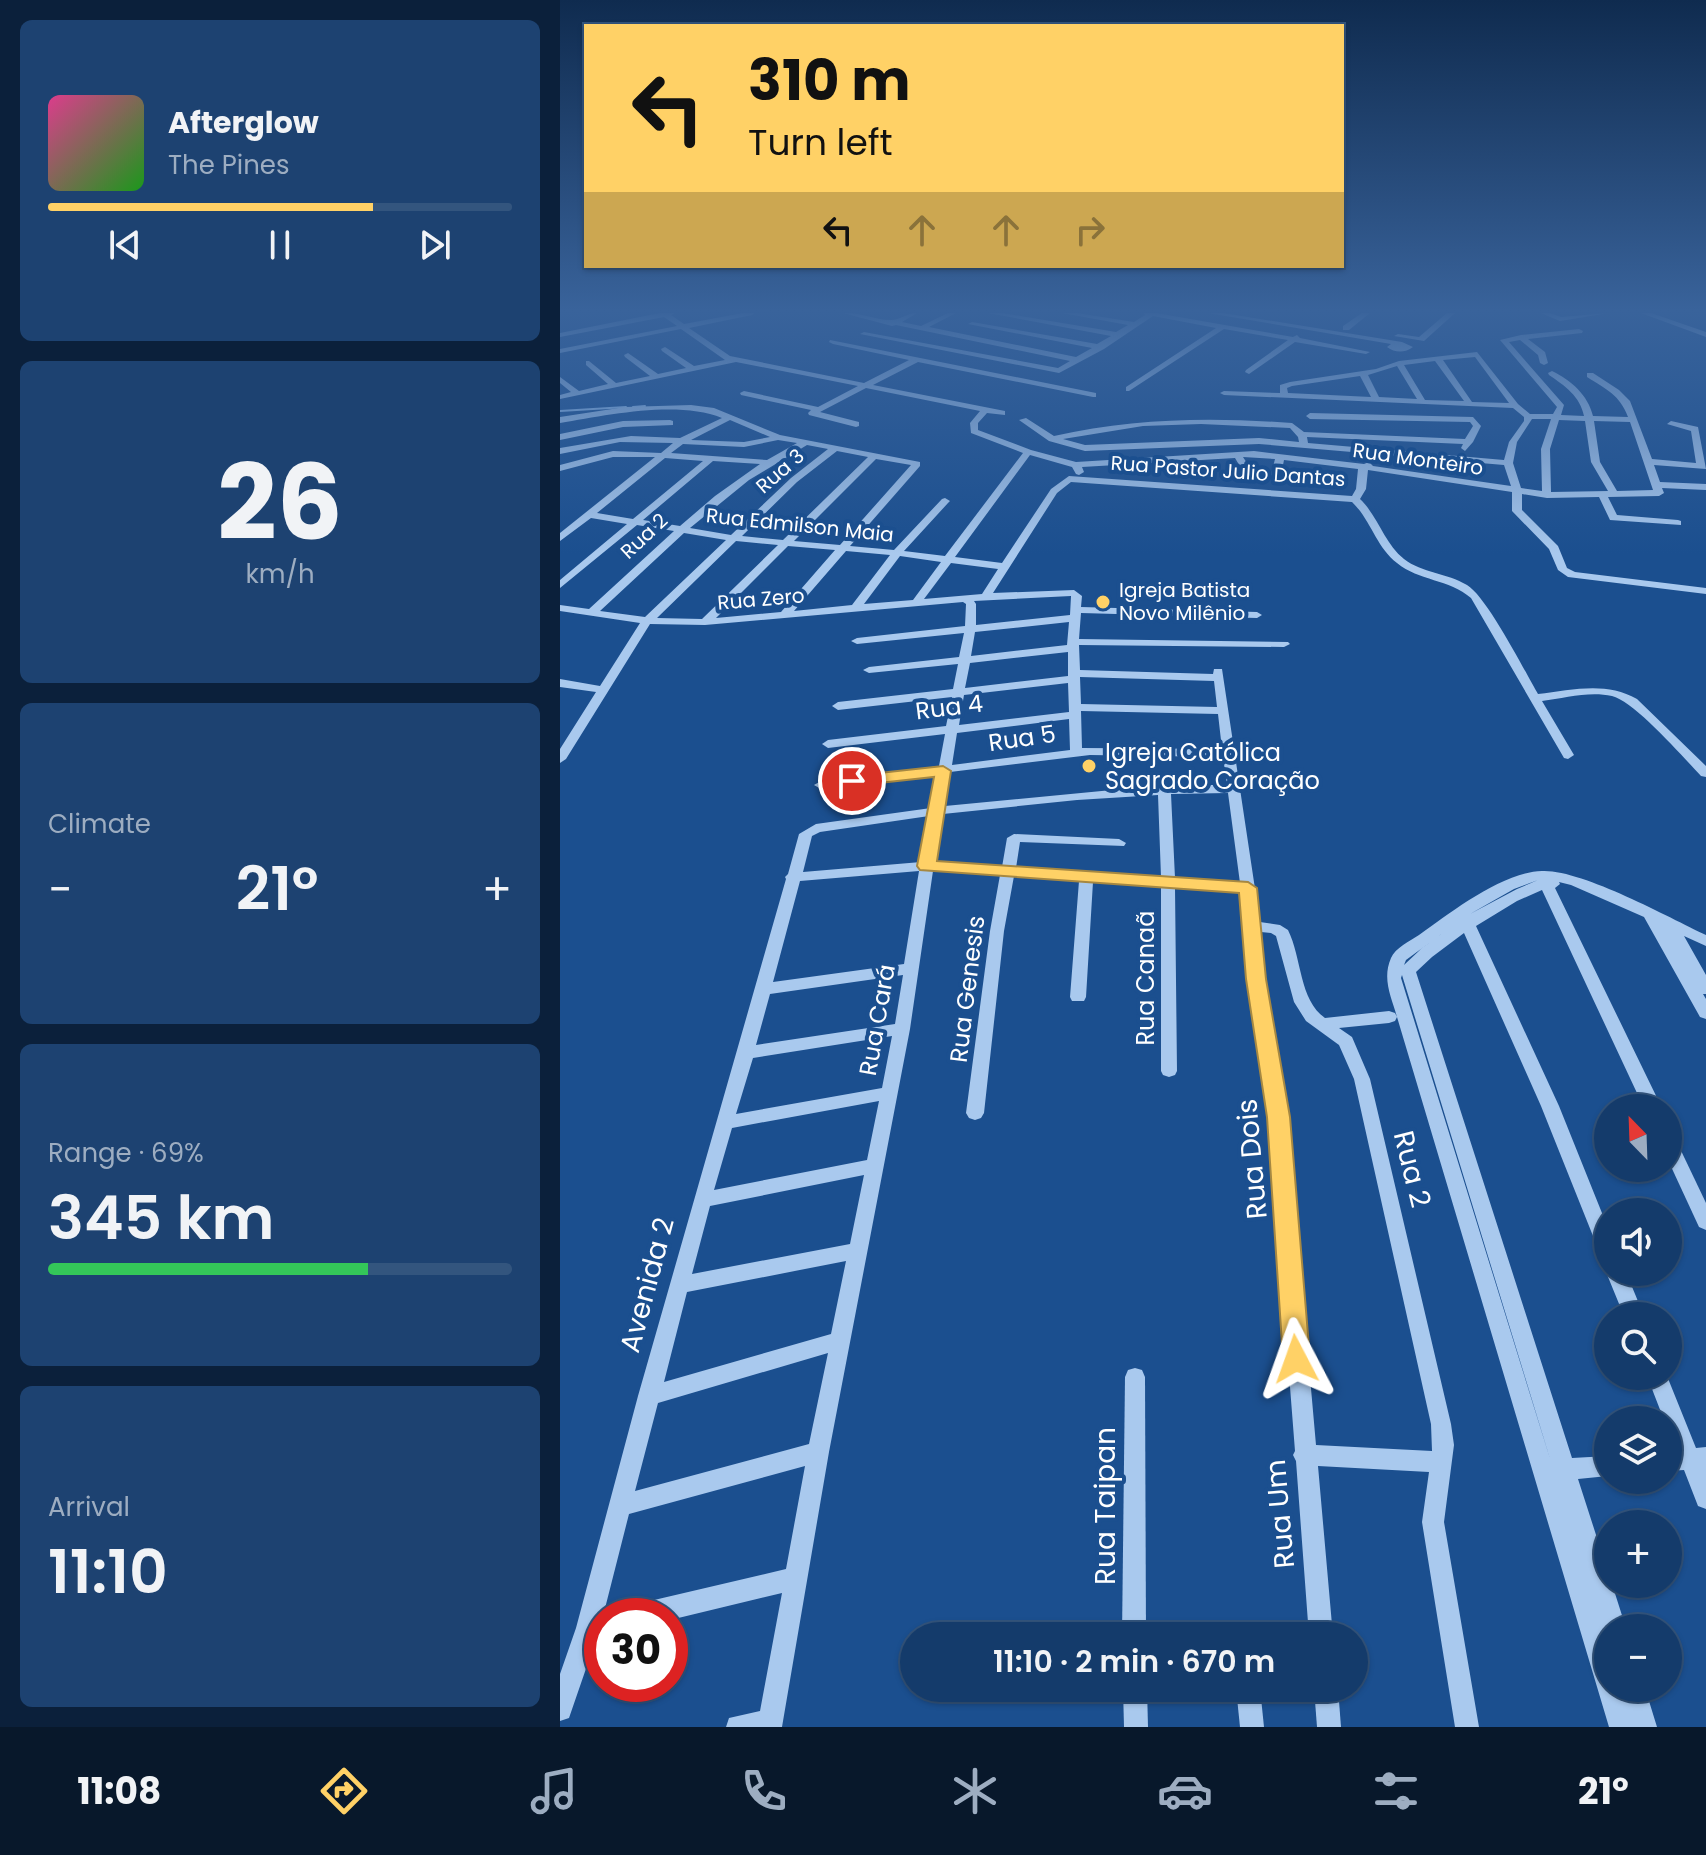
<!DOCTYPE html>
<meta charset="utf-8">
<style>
body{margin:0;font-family:Poppins,sans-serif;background:#1d4271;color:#f1f3f6;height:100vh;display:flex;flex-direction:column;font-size:30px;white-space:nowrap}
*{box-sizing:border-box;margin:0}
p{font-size:26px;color:#9dadc1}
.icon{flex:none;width:44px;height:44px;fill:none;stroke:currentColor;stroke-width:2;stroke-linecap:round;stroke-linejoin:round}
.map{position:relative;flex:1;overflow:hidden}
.drawer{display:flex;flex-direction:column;gap:20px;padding:20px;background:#0b203b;width:560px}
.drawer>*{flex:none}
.hud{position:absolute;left:24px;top:24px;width:760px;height:244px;border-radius:0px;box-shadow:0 2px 6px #0004,0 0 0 2px #33557e;background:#ffd166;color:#111;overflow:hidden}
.needle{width:52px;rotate:337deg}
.fabs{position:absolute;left:1034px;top:1094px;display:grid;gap:16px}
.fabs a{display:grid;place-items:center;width:88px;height:88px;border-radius:50%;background:#143b6b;box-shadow:0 2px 6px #0004,0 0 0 2px #33557e;font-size:40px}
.speed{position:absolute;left:24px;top:1598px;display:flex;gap:16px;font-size:40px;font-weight:700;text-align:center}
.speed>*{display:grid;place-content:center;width:104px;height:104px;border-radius:50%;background:#143b6b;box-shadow:0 2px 6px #0004,0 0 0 2px #33557e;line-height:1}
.speed .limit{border:12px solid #d22;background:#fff;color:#111}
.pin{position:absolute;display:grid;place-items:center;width:68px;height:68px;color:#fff;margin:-34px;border:4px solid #fff;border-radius:50%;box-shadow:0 2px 8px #0007}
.me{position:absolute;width:88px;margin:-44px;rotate:356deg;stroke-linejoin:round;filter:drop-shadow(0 0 6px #0008)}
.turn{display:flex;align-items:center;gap:28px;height:168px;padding:0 32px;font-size:36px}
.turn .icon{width:104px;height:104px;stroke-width:2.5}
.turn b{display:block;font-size:56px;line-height:68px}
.lanes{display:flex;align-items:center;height:76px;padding:0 32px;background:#0003;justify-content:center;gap:40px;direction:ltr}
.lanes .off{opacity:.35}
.big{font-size:60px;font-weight:600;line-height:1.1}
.drawer .card{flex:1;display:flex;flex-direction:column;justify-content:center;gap:12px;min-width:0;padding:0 28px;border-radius:12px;background:#1d4271}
.drawer .dial{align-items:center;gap:0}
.dial b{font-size:104px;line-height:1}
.song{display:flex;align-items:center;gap:24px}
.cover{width:96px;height:96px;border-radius:12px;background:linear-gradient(135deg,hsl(330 70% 55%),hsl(120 70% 35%))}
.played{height:8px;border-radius:4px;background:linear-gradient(90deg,#ffd166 70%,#33557e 70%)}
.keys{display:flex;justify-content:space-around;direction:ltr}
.heat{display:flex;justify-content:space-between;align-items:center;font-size:44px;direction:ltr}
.charge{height:12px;border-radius:6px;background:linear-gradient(90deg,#34c759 69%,#33557e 0)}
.trip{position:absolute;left:340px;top:1622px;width:468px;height:80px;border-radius:40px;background:#143b6b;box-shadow:0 2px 6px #0004,0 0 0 2px #33557e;font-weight:600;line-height:80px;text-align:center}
.menu{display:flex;height:128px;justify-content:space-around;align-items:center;background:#08182b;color:#9dadc1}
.menu .icon{width:56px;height:56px}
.menu .active{color:#ffd166}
.menu b{font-size:36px;color:#f1f3f6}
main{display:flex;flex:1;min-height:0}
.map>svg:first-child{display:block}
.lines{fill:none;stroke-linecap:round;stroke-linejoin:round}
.stream{stroke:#9cc4f0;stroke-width:2}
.minor{fill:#a9c9ee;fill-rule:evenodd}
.route{fill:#ffd166;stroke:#a68842;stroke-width:2}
.poi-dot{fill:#ffd166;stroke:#1b4f8f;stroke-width:3}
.labels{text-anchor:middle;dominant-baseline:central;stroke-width:8;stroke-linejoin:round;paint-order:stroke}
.far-street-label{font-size:20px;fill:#fff;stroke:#1b4f8f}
.far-poi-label{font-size:20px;fill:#fff;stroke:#1b4f8f;text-anchor:start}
.street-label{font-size:24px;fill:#fff;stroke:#1b4f8f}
.poi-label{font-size:24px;fill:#fff;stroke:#1b4f8f;text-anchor:start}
.near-street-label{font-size:28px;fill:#fff;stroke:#1b4f8f}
</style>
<main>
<section class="drawer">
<div class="card">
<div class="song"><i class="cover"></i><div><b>Afterglow</b><p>The Pines</p></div></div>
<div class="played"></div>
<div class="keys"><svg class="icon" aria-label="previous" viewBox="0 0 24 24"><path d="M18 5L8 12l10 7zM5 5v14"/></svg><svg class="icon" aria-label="pause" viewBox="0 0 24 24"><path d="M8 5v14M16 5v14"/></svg><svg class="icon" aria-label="next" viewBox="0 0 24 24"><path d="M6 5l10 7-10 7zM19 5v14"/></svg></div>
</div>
<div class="card dial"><b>26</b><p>km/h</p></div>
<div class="card"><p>Climate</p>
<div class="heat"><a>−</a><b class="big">21°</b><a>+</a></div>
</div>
<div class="card"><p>Range · 69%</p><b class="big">345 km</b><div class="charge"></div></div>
<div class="card"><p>Arrival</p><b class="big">11:10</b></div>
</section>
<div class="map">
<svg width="1146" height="1727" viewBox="0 0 1146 1727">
<rect width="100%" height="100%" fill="#1b4f8f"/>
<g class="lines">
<g class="stream">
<polyline points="73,407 85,406"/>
<polyline points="0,411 66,407"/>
</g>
<g class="minor">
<path d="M100,313H115L111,315L124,324L183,313H195L192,315L129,328L170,356L304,383L349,360L273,344L269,342L270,340L536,393V397H533L358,362L313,385L445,411V415L427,413L418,423V430L471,450L516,462L694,451L804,464L809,462L813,466L951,486L944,465L699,444L525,451L489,441L459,420L466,418L494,436C573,418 651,417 732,423L744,432L905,439L913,426L910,422L750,419L746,416L750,413L913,417L921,426L913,442L905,451L901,448L903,444L747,437L748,443L944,460L949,442L964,421V417L953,408L664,395L660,393L664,391L720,393V385L730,382L816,369L839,361L917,352L958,404L970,414H993L997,407L940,340L961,335L1019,329L1023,331L1022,333L968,339L985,352L988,363L984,365L980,363L978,355L960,340L949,342L1004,405L1001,415L1024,416C1020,396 1005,386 989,375L988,373L992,371C1011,380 1028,395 1033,416L1068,417C1060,395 1046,389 1027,377V373H1033L1059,390L1070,401L1092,459L1136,463L1131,431L1107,424L1111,421L1138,427L1146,469L1094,465L1100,482L1146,484V490L1102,488L1104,493L1099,496L1048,497L1057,515L1118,520L1121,521V525L1050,520L1039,497L987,498L962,494V510L998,546L1007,568L1015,572L1146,588V594L1008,577L998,570L989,549L952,511V492L808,470L806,489L800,499C818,516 824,543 844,559C862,573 887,573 907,585C927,597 964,670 978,694C1012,690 1046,681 1077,699L1146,766V777L1141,776C1123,757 1074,701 1052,696C1029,691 1005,698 982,701L1014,755L1008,759L1004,758L911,598C889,579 859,581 837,563C816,547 811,520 792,502L511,482L497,493L433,593L514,590L522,596L521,607L697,612L702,615L697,618L521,613L519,639L728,642L730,644L724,647L519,645L520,670L653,674L654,669H662L700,922L720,925L728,930C742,958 739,1000 765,1018L829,1011L835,1013L837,1017C831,996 822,979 831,958C835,948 850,941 859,935C890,913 942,872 982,871C1021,869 1108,917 1146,935V946L1124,936L1146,975V994H1143L1146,999V1019L1140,1017L1084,917L1011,885L999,882L1000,884L995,888L1102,1108H1084L982,890L957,901L916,926L999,1106L1048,1228V1259L1041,1257L1039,1251L981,1106L904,933L872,957L856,972L1012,1458L1048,1456V1476L1018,1479L1048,1572V1584H1052L1066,1628H1048V1637L1043,1630L1048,1646V1688H1085L1097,1727H1049L837,1017L835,1021L829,1023L779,1028L792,1037L810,1079L891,1424L894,1445L884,1522L919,1727H895L862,1522L869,1472L758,1466L773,1636H749L736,1461L733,1455L735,1451L709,1117L688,979L681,892L615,888L617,1071L615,1075L609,1077L603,1075L601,1071V887L533,882L526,997L524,1001H512L510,997L519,881L454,876L444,931L424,1113L421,1118L415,1120L409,1118L406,1113L430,931L440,875L373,871L350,1029L269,1452L222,1727H166L169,1718L200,1711L222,1593L110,1620V1616H65L69,1608L77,1604L226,1569L245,1466L69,1514L40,1628L9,1718L0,1721V1674L16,1628L78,1396L226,879L225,877L228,874L239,834L256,824L371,808L377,774L261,789L254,785L261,781L379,766L385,734L268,748L262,744L268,740L386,726L392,697L278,710L272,706L278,702L393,689L398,664L309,673L303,670L309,667L399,657L404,633L297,644L291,641L297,638L405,626L406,604L403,602L145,625L90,624L6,759L0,763V749L36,692L0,687V679L40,686L80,623L0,611V605L29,609L114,531L77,525L0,588V580L67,524L31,518L0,541V533L95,457H53L0,471V465L53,451L101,453L113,443L60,442L0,454V448L71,436L120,438L162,418C118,400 47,415 0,423V417L65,407L131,405L154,408L220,435L360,462V466L290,546L334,550L382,499L385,498L390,501L388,503L344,551L385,556L463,453L411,433L410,423L420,411L306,388L260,412L299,422V426L296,427L249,415L248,413L251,410L181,395L180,393L184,391L258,407L298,386L176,362L0,399V395L11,392L0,383V377L19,391L48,384L26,365V361H29L56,383L90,376L65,357L64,355L68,353L98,374L126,368L102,351L101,349L105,347L134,366L165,360L121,329L0,353V349L117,326L104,317L0,337V333ZM915,357L949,403L912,402L883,360ZM875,361L904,401L865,400L844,365ZM837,366L857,399L819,397L808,375ZM800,376L811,397L728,393L727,388L732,386ZM972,419H991L981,449L982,491L961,488L953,463L957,442ZM170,420L210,437L184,442L131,440ZM999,420L1025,421L1031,462L1048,491L991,492L990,449ZM1034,421L1070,422L1093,490L1057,491L1040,462ZM641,424L730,428L738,437L739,442L699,438L525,445L503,439L583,426ZM218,440L237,443L207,460L111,453L123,444L184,447ZM247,445L268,449L231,478L171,535L130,528L189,480ZM277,451L308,457L223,540L182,536L237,482ZM470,455L512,467L516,474L519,475L524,472L522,467L675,458L684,473L687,474L692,471L683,457L715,459L711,475L716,478L721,475L724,460L798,469L796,489L792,496L509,476L491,489L442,563L395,557ZM105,458L143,461L73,519L37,513ZM316,459L351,465L280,545L234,541ZM153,461L200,464L155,496L120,526L83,520ZM124,533L166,540L85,617L40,611ZM176,541L218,545L142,619L97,618ZM228,546L275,550L221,612L156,618ZM286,551L330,555L292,605L234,611ZM340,556L381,562L353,600L304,604ZM391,563L438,569L422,594L364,599ZM511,596L510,615L416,625V604L414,601ZM509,622L507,645L411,656L415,632ZM508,652V676L405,688L410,663ZM520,677L654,681L657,707L521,704ZM508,683L509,712L399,725L404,695ZM521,711L658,714L662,749L522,748ZM509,719L510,750L392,765L397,733ZM530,755L663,757L667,785H604L385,806L390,772ZM668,793L680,883L615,878L611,794ZM598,795L601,877L526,871L456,868L460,842L564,846L566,843L559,839L454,834L447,838L442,867L375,862L383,814L517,800ZM369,816L361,862L243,872L252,836L260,832ZM359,871L344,964L213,982L240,881ZM978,880L957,889L910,914L954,889ZM899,921L861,949L844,965L846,960ZM701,932L711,933L716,936L734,1002L746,1021L779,1045L794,1079L871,1424L872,1451L756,1445L727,1117L704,979ZM343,975L335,1024L196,1045L210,994ZM842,975L991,1462L841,978ZM332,1036L322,1088L176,1114L193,1058ZM319,1101L307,1160L154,1190L172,1128ZM304,1175L290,1244L132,1274L150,1206ZM286,1261L271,1334L104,1382L127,1292ZM268,1353L249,1444L75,1491L98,1403Z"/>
<path d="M283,313C300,312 315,320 331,320C340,320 347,313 357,313L342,322L361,326L388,313H396L369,327L516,357L532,348L408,324L412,322L537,344L551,336L428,313H442L556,332L568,325L502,313H517L574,322L585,315L583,313H596L733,337L737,335L740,338L810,352L806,354L735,342L689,374L685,372L686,370L728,340L664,329L569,391H566V387L656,328L593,316L544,349L499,373L300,334L304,332L498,368L510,361L336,325L332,326Z"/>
<path d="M648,313H663L842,342L853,347C845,353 835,353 827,347L831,344Z"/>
<polygon points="802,313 810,313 789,330 783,330 783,326"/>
<polygon points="887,313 895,313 864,341 834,336 838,334 859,337"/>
<polygon points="981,313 990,313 1001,317 1049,313 1000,321"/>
<polygon points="1081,313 1091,313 1146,332 1146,337"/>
<polygon points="110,420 113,421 113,425 63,427 0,440 0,434 63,421"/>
<polygon points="1108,1134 1114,1136 1146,1203 1146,1230 1139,1227 1108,1160"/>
<polygon points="1048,1269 1048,1272 1066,1272 1084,1316 1064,1316 1046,1272"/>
<polygon points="575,1368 582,1370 585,1377 586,1636 562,1636 565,1377 568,1370"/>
<polygon points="1087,1376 1107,1376 1136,1448 1146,1447 1146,1509 1138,1506 1124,1470 1108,1471 1108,1451 1116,1450 1108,1430 1108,1420 1104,1420"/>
<polygon points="563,1688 587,1688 588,1727 564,1727"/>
<polygon points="676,1688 700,1688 704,1727 680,1727"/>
<polygon points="754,1688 778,1688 781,1727 757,1727"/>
</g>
</g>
<linearGradient id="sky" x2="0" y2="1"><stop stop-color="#0f2b4f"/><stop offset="0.56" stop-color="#39639b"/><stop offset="1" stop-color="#39639b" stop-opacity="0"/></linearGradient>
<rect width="1146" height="554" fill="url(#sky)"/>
<polygon class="route" points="383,766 391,771 377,861 688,882 697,888 706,979 730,1117 750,1359 746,1368 736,1371 727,1368 723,1359 707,1117 686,979 679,893 360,870 357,866 374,777 292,786 283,781 292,776"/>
<g class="poi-dot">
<circle cx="543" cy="602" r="8"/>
<circle cx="529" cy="766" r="8"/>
</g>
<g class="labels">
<g class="far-street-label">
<text transform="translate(858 459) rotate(8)">Rua Monteiro</text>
<text transform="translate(220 471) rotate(-41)">Rua 3</text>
<text transform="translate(668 471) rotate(4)">Rua Pastor Julio Dantas</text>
<text transform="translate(240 525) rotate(6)">Rua Edmilson Maia</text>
<text transform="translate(84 536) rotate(-43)">Rua 2</text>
<text transform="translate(201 599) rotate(-5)">Rua Zero</text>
</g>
<g class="far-poi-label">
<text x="559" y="590">Igreja Batista<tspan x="559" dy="23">Novo Milênio</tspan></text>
</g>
<g class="street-label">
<text transform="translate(389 707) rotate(-7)">Rua 4</text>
<text transform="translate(462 738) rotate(-8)">Rua 5</text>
<text transform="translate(585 978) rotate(-90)">Rua Canaã</text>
<text transform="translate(407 989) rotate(-83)">Rua Genesis</text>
<text transform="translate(317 1020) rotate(-80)">Rua Cará</text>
</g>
<g class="poi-label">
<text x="545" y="752">Igreja Católica<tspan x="545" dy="28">Sagrado Coração</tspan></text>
</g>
<g class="near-street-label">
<text transform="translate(692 1159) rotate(-95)">Rua Dois</text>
<text transform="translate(852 1169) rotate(76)">Rua 2</text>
<text transform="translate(87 1285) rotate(-75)">Avenida 2</text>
<text transform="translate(545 1506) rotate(-90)">Rua Taipan</text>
<text transform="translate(720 1514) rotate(-95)">Rua Um</text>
</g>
</g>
</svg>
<div class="fabs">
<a><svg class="needle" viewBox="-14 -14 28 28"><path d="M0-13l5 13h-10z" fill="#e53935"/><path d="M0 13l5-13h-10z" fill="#9dadc1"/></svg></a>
<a><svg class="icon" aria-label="sound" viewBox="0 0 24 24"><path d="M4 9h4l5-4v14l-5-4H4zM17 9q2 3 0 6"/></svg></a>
<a><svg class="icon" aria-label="search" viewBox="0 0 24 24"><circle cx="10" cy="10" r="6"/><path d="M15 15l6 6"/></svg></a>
<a><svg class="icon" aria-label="layers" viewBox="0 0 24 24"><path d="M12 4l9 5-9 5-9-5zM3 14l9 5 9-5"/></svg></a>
<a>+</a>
<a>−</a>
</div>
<div class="speed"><div class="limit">30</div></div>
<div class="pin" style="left:292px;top:781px;background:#d93025"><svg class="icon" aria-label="arrive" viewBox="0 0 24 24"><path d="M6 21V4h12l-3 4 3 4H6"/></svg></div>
<svg class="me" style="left:736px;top:1359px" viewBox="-20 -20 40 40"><path d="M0-17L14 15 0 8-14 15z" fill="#ffd166" stroke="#fff" stroke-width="4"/></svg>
<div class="trip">11:10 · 2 min · 670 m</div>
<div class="hud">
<div class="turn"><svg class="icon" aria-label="left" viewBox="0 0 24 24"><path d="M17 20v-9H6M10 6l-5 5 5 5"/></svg><div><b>310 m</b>Turn left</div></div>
<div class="lanes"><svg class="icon" aria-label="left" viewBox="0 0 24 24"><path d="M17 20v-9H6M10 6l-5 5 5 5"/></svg><svg class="icon off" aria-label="ahead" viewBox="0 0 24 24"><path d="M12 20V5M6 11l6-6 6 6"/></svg><svg class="icon off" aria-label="ahead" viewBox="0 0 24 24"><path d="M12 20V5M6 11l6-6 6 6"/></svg><svg class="icon off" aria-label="right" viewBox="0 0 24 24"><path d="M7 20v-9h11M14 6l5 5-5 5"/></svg></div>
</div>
</div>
</main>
<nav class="menu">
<b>11:08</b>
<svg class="icon active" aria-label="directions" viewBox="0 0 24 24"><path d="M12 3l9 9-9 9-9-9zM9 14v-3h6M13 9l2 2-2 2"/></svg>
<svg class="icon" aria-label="music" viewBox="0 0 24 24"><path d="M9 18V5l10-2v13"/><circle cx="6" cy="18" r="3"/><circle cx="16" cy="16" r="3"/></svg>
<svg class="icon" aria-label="phone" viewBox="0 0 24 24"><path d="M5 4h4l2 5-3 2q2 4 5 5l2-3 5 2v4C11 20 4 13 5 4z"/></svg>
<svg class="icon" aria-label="climate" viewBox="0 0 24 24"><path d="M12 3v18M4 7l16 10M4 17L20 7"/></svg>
<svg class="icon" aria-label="car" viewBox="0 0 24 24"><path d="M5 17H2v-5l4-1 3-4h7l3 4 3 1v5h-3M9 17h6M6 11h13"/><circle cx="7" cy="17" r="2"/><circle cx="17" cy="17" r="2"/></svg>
<svg class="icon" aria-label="filters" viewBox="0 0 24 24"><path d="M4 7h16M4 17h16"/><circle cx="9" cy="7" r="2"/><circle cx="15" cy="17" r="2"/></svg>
<b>21°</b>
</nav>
